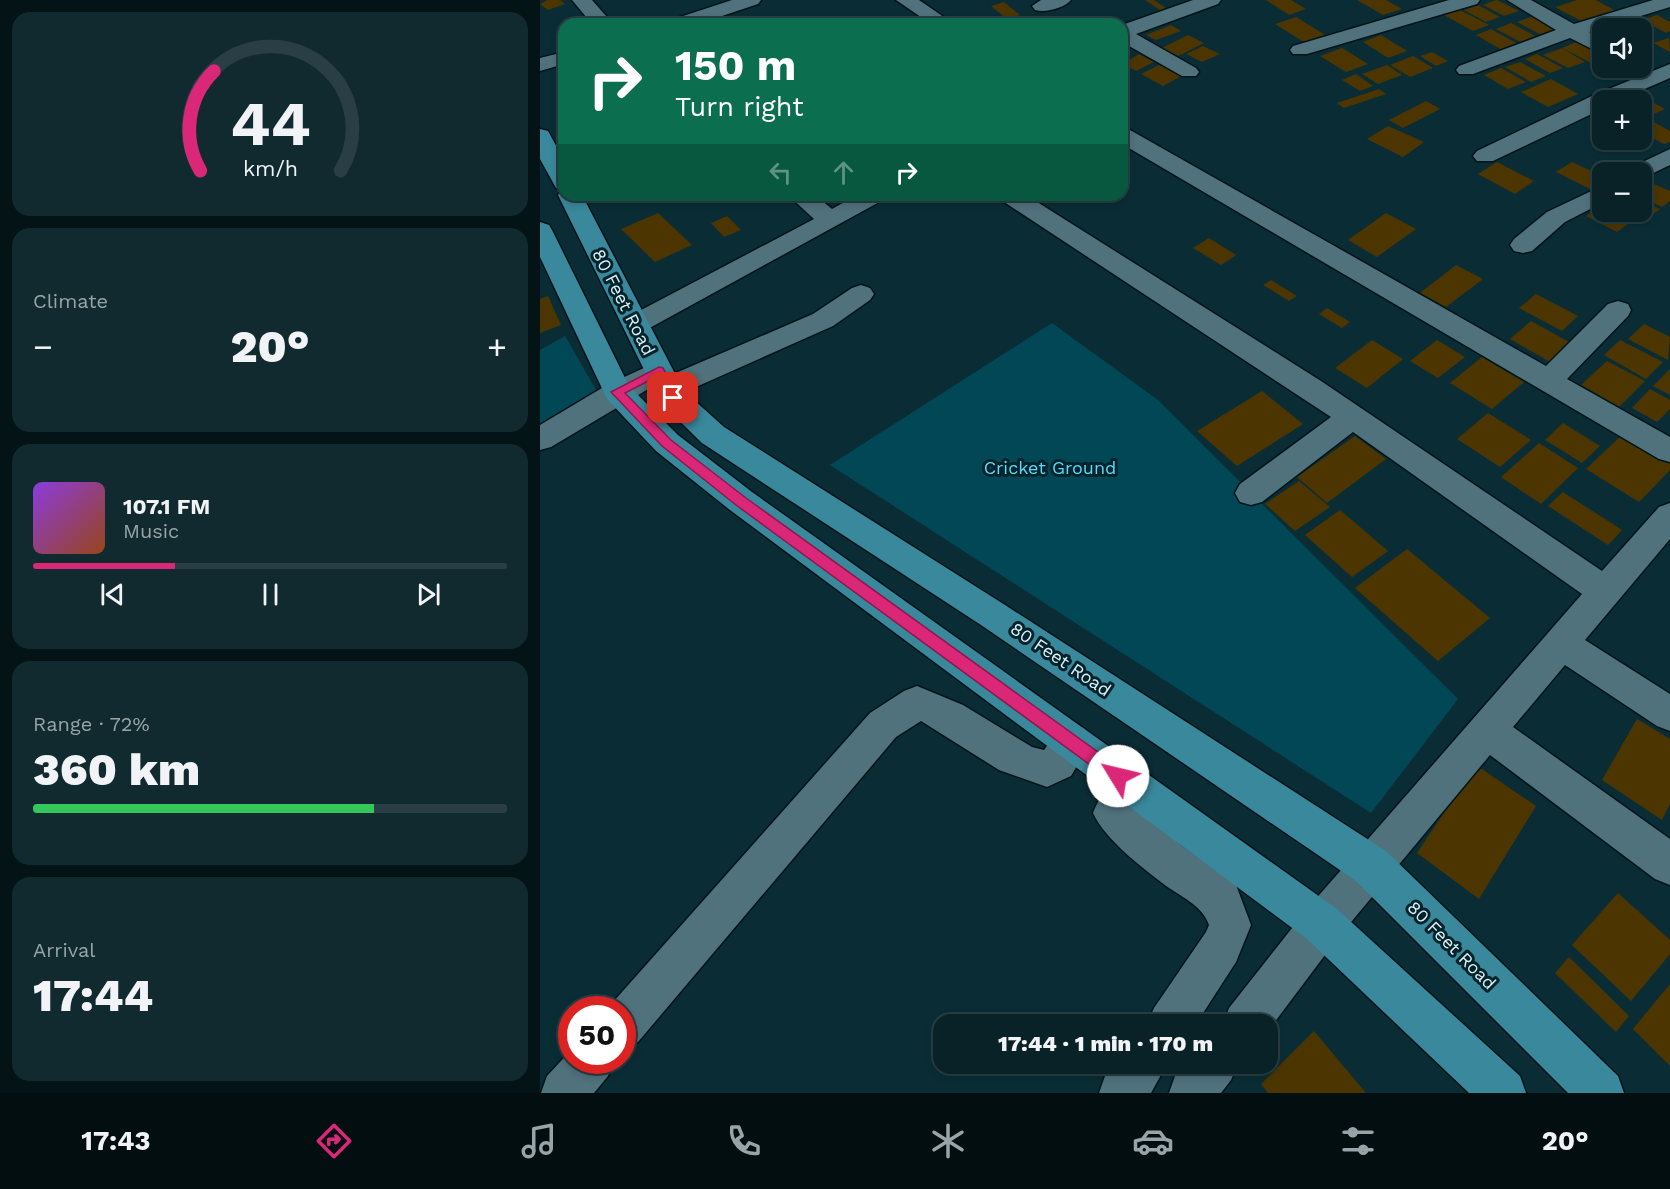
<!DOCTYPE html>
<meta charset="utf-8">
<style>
body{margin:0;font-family:"Work Sans",sans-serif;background:#112a30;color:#f1f3f6;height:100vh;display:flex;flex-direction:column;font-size:22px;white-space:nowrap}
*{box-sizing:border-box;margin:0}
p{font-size:20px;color:#98a4a8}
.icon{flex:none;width:33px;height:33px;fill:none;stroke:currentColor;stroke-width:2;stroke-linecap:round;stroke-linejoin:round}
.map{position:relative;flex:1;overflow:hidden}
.panel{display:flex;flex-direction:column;gap:12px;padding:12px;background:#041316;width:540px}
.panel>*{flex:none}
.hud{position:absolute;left:18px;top:18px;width:570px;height:183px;border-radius:18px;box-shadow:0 3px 9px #0003,0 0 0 2px #293f45;background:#0b6e4f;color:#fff;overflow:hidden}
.tools{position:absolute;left:1052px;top:18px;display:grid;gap:12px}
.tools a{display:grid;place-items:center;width:60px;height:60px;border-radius:12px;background:#082228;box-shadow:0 3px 9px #0003,0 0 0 2px #293f45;font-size:30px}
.speed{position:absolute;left:18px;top:996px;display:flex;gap:12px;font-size:30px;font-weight:700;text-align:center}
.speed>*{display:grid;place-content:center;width:78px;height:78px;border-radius:50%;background:#082228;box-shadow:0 3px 9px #0003,0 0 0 2px #293f45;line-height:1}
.speed .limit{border:9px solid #d22;background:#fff;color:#111}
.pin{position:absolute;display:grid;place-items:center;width:51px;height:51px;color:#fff;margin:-26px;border-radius:12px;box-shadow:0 3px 9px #0006}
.me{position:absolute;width:66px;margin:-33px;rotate:306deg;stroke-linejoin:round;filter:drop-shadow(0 0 4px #0008)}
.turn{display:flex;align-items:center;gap:21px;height:126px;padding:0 18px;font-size:27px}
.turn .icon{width:78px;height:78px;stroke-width:2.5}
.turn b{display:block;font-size:42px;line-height:51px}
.lanes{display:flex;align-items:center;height:57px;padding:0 18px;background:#0003;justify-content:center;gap:30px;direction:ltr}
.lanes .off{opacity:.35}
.big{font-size:45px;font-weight:800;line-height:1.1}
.panel .tile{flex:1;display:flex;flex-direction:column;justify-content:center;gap:9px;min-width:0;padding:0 21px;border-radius:18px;background:#112a30}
.panel .dial{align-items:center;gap:0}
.dial svg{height:156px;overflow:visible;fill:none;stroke:#293f45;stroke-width:7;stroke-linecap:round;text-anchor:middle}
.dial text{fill:#f1f3f6;stroke:none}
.song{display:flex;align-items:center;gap:18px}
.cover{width:72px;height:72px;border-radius:9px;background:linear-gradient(135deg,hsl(270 70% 55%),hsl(20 70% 35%))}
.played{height:6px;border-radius:3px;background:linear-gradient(90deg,#db2777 30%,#293f45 30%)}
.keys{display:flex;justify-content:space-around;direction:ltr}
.heat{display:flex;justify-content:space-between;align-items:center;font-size:33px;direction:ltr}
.charge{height:9px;border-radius:4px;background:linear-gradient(90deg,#34c759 72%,#293f45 0)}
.trip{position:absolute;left:393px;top:1014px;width:345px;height:60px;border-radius:18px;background:#082228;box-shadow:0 3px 9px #0003,0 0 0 2px #293f45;font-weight:800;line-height:60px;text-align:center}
.tabs{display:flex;height:96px;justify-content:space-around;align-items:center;background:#030e10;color:#98a4a8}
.tabs .icon{width:42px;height:42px}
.tabs .current{color:#db2777}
.tabs b{font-size:27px;color:#f1f3f6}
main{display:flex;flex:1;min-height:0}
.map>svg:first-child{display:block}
.green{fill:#024756}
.building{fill:#4d3500}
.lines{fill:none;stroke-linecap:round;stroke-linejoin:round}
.minor-casing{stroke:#00141a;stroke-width:3}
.major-casing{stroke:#00141a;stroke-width:3}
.minor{fill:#50727c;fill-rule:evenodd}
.major{fill:#3a889b;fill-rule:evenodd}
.route{fill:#db2777;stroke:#8e194d;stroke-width:1.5}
.labels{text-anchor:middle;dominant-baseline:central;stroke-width:6;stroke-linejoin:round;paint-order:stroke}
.street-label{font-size:18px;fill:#dbedf3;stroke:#01232b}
.park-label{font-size:18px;fill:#58dcfd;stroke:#01232b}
</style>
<main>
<section class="panel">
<div class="tile dial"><svg viewBox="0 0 100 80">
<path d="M14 69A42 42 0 1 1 86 69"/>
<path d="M14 69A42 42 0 0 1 21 18" stroke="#db2777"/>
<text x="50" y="56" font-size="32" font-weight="700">44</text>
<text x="50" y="72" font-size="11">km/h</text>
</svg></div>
<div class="tile"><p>Climate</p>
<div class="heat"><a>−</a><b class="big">20°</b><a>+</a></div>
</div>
<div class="tile">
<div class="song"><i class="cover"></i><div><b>107.1 FM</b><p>Music</p></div></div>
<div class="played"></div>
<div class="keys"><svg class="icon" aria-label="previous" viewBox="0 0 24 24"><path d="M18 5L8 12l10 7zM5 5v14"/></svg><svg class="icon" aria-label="pause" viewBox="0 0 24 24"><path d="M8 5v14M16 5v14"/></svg><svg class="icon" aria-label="next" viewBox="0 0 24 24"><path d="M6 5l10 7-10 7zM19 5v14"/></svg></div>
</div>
<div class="tile"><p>Range · 72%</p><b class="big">360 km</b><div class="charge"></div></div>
<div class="tile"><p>Arrival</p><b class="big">17:44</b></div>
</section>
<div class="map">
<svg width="1130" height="1093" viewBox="0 0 1130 1093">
<rect width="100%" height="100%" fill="#0a2d35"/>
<g class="green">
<polygon points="512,323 618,400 918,699 831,813 290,465"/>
<polygon points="25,336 59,395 0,431 0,350"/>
</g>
<g class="building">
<polygon points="7,0 20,0 25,4 8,10 0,4"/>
<polygon points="605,0 614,0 632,12 626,14"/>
<polygon points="726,0 751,0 766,9 749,15"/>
<polygon points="817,0 846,0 862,9 843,15"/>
<polygon points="956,0 957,0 979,11 964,16 943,5"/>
<polygon points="1037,0 1056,0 1076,11 1043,22 1015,7"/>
<polygon points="464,2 480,15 467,19 451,6"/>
<polygon points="938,5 960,17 946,22 924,10"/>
<polygon points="920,10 949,25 933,31 904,15"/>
<polygon points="1117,15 1130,22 1130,31 1126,33 1102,20"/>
<polygon points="994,16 1020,30 1003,36 977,22"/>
<polygon points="756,17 785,35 764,42 735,24"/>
<polygon points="971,23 999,38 984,44 956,29"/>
<polygon points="631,25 641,31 616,40 606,35"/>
<polygon points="951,29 978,44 962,50 936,35"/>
<polygon points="648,35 664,43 638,56 622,48"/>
<polygon points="841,35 867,51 848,58 823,42"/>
<polygon points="1129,38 1130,52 1113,43"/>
<polygon points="1041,40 1062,52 1062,58 1051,63 1022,48"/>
<polygon points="663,46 680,54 662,62 646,54"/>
<polygon points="802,48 828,64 806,72 780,56"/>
<polygon points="1022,48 1045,62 1028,68 1003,55"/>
<polygon points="892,52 908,61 896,66 880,56"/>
<polygon points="599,54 614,62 596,71 582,64"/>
<polygon points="997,54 1023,68 1010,73 985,59"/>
<polygon points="873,56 893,68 870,77 850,65"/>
<polygon points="980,62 1006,76 991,82 965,67"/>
<polygon points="1062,62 1062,68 1089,68 1096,71 1078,78 1053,65"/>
<polygon points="623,63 645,74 623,86 601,74"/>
<polygon points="847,65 862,75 838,84 822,74"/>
<polygon points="961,68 986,82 968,89 944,75"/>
<polygon points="816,74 833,86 820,91 802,80"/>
<polygon points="1011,79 1038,94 1008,107 981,92"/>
<polygon points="839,89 846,94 804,108 797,103"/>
<polygon points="1096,93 1125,109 1109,116 1101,112 1101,100 1080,100"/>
<polygon points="886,101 900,109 863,128 849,120"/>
<polygon points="1110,120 1130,131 1130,142 1124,144 1101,132 1101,125"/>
<polygon points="848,126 884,142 863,157 827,139"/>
<polygon points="957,162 994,181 975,194 938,174"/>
<polygon points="1032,162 1062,176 1062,181 1050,189 1016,172"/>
<polygon points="1107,181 1130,191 1130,201 1122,207 1101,197 1101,185"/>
<polygon points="1101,200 1120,209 1105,220 1089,212 1101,212"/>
<polygon points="1062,205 1062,212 1083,212 1096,218 1077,232 1046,216"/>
<polygon points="118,213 152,245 115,262 81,229"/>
<polygon points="846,213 876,229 837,257 808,240"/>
<polygon points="187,216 201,230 184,237 171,223"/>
<polygon points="669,238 696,255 681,265 653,248"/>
<polygon points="916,265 943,279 906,307 880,293"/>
<polygon points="731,280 757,296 749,301 723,285"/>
<polygon points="996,294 1038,316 1022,331 979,308"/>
<polygon points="8,296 21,325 0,333 0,299"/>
<polygon points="787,308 810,322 802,328 779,314"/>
<polygon points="991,321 1031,343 1010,362 970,339"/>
<polygon points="1104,324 1130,337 1128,360 1088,339"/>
<polygon points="832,340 863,359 827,388 795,368"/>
<polygon points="897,340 925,357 898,378 870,361"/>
<polygon points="1080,340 1123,362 1106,379 1064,355"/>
<polygon points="942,357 984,382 952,409 910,383"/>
<polygon points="1067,361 1105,381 1079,407 1041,385"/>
<polygon points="1130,369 1130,395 1113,386"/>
<polygon points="1110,389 1130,400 1130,409 1117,422 1092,408"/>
<polygon points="722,391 763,424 697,466 657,431"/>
<polygon points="948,413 991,440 960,467 917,439"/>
<polygon points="1023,423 1060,446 1042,463 1005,440"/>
<polygon points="1086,431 1130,457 1130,470 1099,502 1046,469"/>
<polygon points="815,436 846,459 787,503 757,477"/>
<polygon points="999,443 1038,468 1001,504 961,477"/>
<polygon points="759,481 790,507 755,531 725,504"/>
<polygon points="1023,492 1082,530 1068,545 1008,506"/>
<polygon points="800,510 848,551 812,577 765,535"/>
<polygon points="867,549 950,618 898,661 815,588"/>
<polygon points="1097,719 1130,739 1130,804 1122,820 1062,780"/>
<polygon points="936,765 996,806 939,899 877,853"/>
<polygon points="1078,893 1130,940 1130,954 1091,1001 1032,945"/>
<polygon points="1029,957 1089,1016 1076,1032 1015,973"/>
<polygon points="1130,984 1130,1066 1093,1029"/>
<polygon points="774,1031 826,1093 728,1093 721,1084"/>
</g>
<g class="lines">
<defs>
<g id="minor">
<polygon points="32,0 52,0 73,24 52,24"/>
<polygon points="192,0 221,0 218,4 158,24 128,24 131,20"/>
<polygon points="356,0 379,0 414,24 391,24"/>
<path d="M501,0H531C524,8 506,13 495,10L492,6Z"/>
<polygon points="653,0 681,0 678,4 596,34 656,68 659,72 656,76 642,76 582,42 582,25"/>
<polygon points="909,0 940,0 937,4 767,54 753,54 750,50 753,46"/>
<polygon points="967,0 991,0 1034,24 1113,0 1130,0 1130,7 1049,32 1062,40 1062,54 1030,38 933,74 919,74 916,70 919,66 1016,30"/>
<polygon points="24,52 24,64 0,71 0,58"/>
<polygon points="1130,64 1130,78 1079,100 1062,100 1062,109 953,161 937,161 933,156 937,151 1054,95"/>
<polygon points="582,128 590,130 1006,366 1068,304 1078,301 1088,304 1091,310 1088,316 1027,379 1130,437 1130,462 1119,459 582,144"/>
<polygon points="1130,149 1130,165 1101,179 1101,172 1088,172 1092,167"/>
<polygon points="1062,186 1062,203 1025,222 992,251 983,253 974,251 970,245 974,239 1007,212"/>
<polygon points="248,195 275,195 292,209 317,195 347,195 343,200 106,330 96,333 86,330 82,324 86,318 274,219"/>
<polygon points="457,195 486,195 781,381 1062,571 1119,507 1130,503 1130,539 1045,640 1130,694 1130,731 1117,726 1025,665 973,727 1130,839 1130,885 1115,879 950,755 797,939 728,1031 728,1024 683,1024 689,1008 767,909 1042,594 813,432 722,502 711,505 700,502 695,493 700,484 791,417 461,200"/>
<polygon points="321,285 330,288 334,294 330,300 293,326 138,395 128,398 118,395 114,388 115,385 11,447 0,450 0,425 67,385 119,361 129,364 133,371 131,375 273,314 312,288"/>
<polygon points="377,686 423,705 492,747 504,750 519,729 532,724 545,729 551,742 531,776 507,787 459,770 381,721 356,737 98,1042 82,1048 82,1010 66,1010 330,713 364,691"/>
<path d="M593,768L607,774L613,787L600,810L642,846L696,885L711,925L696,962L656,1024H607L614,1008L666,932L669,925C663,907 644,898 629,888C605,870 565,840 553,813C561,793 573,776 593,768Z"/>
<polygon points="32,1049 32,1060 75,1060 68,1076 54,1093 1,1093 7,1076"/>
<polygon points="575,1064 627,1064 611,1093 559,1093 565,1076"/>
<polygon points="646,1064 698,1064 691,1080 681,1093 629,1093 635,1076"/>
</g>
<g id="major">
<polygon points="0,129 8,131 24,160 24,195 42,195 144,391 184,427 465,605 846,851 1078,1076 1084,1093 1028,1093 816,881 441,625 162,443 123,405 118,398 18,195 22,190 16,188 0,159"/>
<polygon points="0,222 9,225 12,230 89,386 138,435 212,492 797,909 980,1076 986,1093 929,1093 767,939 190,510 116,451 67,399 0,257"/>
</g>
</defs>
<use href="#minor" class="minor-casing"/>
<use href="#major" class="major-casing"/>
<use href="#minor" class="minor"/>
<use href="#major" class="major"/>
</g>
<polygon class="route" points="119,367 123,368 139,398 137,401 128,401 116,377 85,393 131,440 206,498 583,770 586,776 583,781 578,783 572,781 196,505 122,446 71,392"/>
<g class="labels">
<g class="street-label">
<text transform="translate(84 302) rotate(63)">80 Feet Road</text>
<text transform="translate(521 659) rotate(34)">80 Feet Road</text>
<text transform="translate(912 945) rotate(45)">80 Feet Road</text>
</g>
<g class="park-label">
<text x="510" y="467">Cricket Ground</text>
</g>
</g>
</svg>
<div class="tools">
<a><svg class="icon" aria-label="sound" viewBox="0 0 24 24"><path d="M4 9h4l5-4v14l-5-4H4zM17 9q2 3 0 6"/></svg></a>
<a>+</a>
<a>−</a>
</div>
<div class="speed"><div class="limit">50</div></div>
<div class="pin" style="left:133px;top:398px;background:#d93025"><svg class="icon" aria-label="arrive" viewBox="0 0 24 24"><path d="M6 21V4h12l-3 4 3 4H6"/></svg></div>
<svg class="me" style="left:578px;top:776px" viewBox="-20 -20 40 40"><circle r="19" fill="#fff"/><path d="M0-13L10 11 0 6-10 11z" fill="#db2777"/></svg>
<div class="trip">17:44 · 1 min · 170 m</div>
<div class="hud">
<div class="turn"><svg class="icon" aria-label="right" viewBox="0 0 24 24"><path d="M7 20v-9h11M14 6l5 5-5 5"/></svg><div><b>150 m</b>Turn right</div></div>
<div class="lanes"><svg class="icon off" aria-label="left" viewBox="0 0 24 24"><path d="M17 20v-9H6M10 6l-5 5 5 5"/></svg><svg class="icon off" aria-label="ahead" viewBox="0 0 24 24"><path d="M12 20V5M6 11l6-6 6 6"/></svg><svg class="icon" aria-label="right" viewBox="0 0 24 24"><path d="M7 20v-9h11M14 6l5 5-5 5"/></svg></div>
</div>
</div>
</main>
<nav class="tabs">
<b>17:43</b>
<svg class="icon current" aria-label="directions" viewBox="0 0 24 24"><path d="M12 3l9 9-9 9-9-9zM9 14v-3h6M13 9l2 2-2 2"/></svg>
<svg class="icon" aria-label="music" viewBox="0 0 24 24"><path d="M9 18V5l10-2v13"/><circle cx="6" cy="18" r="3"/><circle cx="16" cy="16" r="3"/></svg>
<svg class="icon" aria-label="phone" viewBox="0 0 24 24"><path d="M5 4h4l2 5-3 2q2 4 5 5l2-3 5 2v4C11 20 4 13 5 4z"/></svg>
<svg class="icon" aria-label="climate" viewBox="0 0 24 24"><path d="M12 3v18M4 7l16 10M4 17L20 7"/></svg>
<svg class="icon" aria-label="car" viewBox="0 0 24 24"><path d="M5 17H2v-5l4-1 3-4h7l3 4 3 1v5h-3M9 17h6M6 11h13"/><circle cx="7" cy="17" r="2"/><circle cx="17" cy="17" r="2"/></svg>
<svg class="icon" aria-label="filters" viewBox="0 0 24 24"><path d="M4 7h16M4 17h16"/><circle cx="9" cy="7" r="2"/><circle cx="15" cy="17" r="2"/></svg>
<b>20°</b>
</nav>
